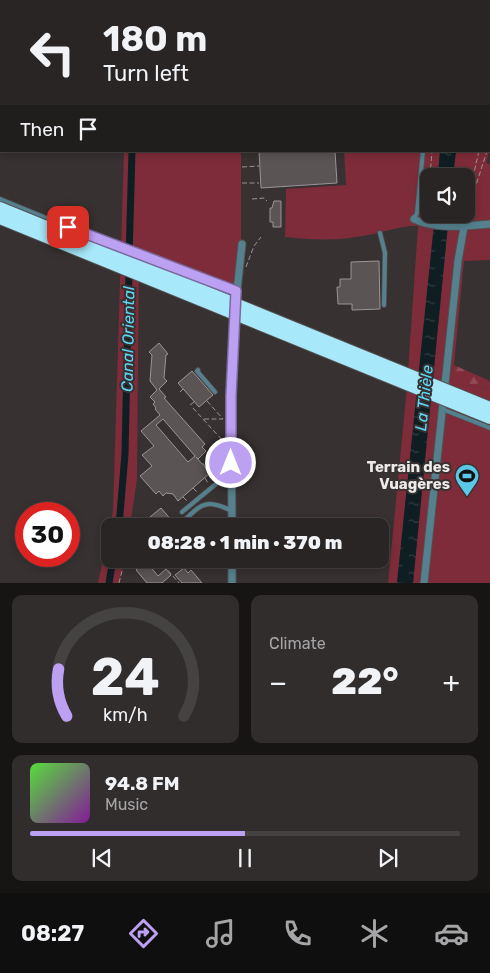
<!DOCTYPE html>
<meta charset="utf-8">
<style>
body{margin:0;font-family:Rubik,sans-serif;background:#312d2d;color:#f1f3f6;height:100vh;display:flex;flex-direction:column;font-size:19px;white-space:nowrap}
*{box-sizing:border-box;margin:0}
p{font-size:16px;color:#a5a5a7}
.icon{flex:none;width:28px;height:28px;fill:none;stroke:currentColor;stroke-width:2;stroke-linecap:round;stroke-linejoin:round}
.map{position:relative;height:583px;overflow:hidden}
.sheet{display:flex;flex-direction:column;gap:12px;padding:12px;background:#171414;flex:1}
.sheet>*{flex:none}
.banner{position:absolute;left:0px;top:0px;width:490px;height:152px;box-shadow:0 2px 8px #0003,0 0 0 1px #454242;background:#292525;color:#f1f3f6;overflow:hidden}
.tools{position:absolute;left:420px;top:168px;display:grid;gap:10px}
.tools a{display:grid;place-items:center;width:55px;height:55px;border-radius:10px;background:#292525;box-shadow:0 2px 8px #0003,0 0 0 1px #454242;font-size:25px}
.speed{position:absolute;left:15px;top:502px;display:flex;gap:10px;font-size:25px;font-weight:700;text-align:center}
.speed>*{display:grid;place-content:center;width:65px;height:65px;border-radius:50%;background:#292525;box-shadow:0 2px 8px #0003,0 0 0 1px #454242;line-height:1}
.speed .limit{border:8px solid #d22;background:#fff;color:#111}
.pin{position:absolute;display:grid;place-items:center;width:42px;height:42px;color:#fff;margin:-21px;border-radius:10px;box-shadow:0 2px 8px #0006}
.me{position:absolute;width:55px;margin:-28px;rotate:0deg;stroke-linejoin:round;filter:drop-shadow(0 0 4px #0008)}
.turn{display:flex;align-items:center;gap:18px;height:105px;padding:0 20px;font-size:22px}
.turn .icon{width:65px;height:65px;stroke-width:2.5}
.turn b{display:block;font-size:35px;line-height:42px}
.then{display:flex;align-items:center;height:48px;padding:0 20px;background:#0003;gap:10px;font-size:19px}
.big{font-size:38px;font-weight:800;line-height:1.1}
.sheet .tile{flex:1;display:flex;flex-direction:column;justify-content:center;gap:8px;min-width:0;padding:0 18px;border-radius:10px;background:#312d2d}
.sheet .dial{align-items:center;gap:0}
.dial svg{height:130px;overflow:visible;fill:none;stroke:#454242;stroke-width:7;stroke-linecap:round;text-anchor:middle}
.dial text{fill:#f1f3f6;stroke:none}
.song{display:flex;align-items:center;gap:15px}
.cover{width:60px;height:60px;border-radius:8px;background:linear-gradient(135deg,hsl(110 70% 55%),hsl(290 70% 35%))}
.played{height:5px;border-radius:2px;background:linear-gradient(90deg,#bca0f2 50%,#454242 50%)}
.keys{display:flex;justify-content:space-around;direction:ltr}
.heat{display:flex;justify-content:space-between;align-items:center;font-size:28px;direction:ltr}
.sheet .tiles{flex:1;display:grid;gap:12px;grid-template-columns:1fr 1fr}
.tile:last-child{grid-column:span 2}
.trip{position:absolute;left:101px;top:518px;width:288px;height:50px;border-radius:10px;background:#292525;box-shadow:0 2px 8px #0003,0 0 0 1px #454242;font-weight:800;line-height:50px;text-align:center}
.menu{display:flex;height:80px;justify-content:space-around;align-items:center;background:#100f0f;color:#a5a5a7}
.menu .icon{width:35px;height:35px}
.menu .active{color:#bca0f2}
.menu b{font-size:22px;color:#f1f3f6}
.map>svg:first-child{display:block}
.green{fill:#7e2c39}
.forest{fill:url(#forest-firs)}
.water{fill:url(#water-ripples)}
.lines{fill:none;stroke-linecap:round;stroke-linejoin:round}
.stream{stroke:#0e1e23;stroke-width:2}
.canal{stroke:#0e1e23;stroke-width:7}
.building{fill:#5a5454;stroke:#9c9596;fill-rule:evenodd}
.service-casing{stroke:#544f4f;stroke-width:5.5}
.minor-casing{stroke:#544f4f;stroke-width:9}
.path{stroke:#9a9696;stroke-width:1;stroke-dasharray:5 2.5;stroke-linecap:butt}
.service{stroke:#55818f;stroke-width:4}
.minor{stroke:#55818f;stroke-width:7}
.motorway-bridge-casing{stroke:#544f4f;stroke-width:14;stroke-linecap:butt}
.motorway-bridge{stroke:#a7e8fb;stroke-width:12}
.route-casing{stroke:#7a689d;stroke-width:12}
.route{stroke:#bca0f2;stroke-width:9}
.labels{text-anchor:middle;dominant-baseline:central;stroke-width:4;stroke-linejoin:round;paint-order:stroke}
.poi-label{font-size:15px;font-weight:bold;fill:#edeaea;stroke:#373131;text-anchor:end}
.water-label{font-size:16px;font-style:italic;fill:#5ed9fa;stroke:#373131}
</style>
<div class="map">
<svg width="490" height="583" viewBox="0 0 490 583">
<defs>
<pattern id="forest-firs" width="22" height="20" patternUnits="userSpaceOnUse" patternTransform="scale(1.25)"><rect width="22" height="20" fill="#7e2c39"/><path d="M5 1l3.5 6h-7zM16 11l3.5 6h-7z" fill="#914b56"/></pattern>
<pattern id="water-ripples" width="26" height="14" patternUnits="userSpaceOnUse" patternTransform="scale(1.25)"><rect width="26" height="14" fill="#0e1e23"/><path d="M2 4q2-2 4 0t4 0M15 11q2-2 4 0t4 0" fill="none" stroke="#313f43"/></pattern>
</defs>
<rect width="100%" height="100%" fill="#373131"/>
<g class="green">
<rect x="122" y="0" width="112" height="1"/>
<polygon points="295,0 394,0 395,1 296,1"/>
<polygon points="471,0 490,0 490,149 486,163 490,164 490,260 464,261 454,365 446,382 482,387 490,390 490,583 413,583 449,214 466,214 466,176 453,176 456,151 489,151 489,1"/>
<polygon points="124,151 241,151 241,241 237,291 139,256 137,479 130,526 110,526 110,559 125,559 119,583 98,583 113,511"/>
<path d="M344,151H440L438,176H429V214H435V222L397,583H388L407,387L418,226C401,225 385,232 368,235C338,241 315,240 285,237L286,189L346,185Z"/>
</g>
<polygon class="forest" points="454,365 490,381 490,390 482,387 446,383"/>
<g class="water">
<polygon points="440,151 456,151 453,176 438,176"/>
<polygon points="435,214 449,214 413,583 397,583"/>
</g>
<g class="lines">
<polyline class="stream" points="414,0 415,1"/>
<g class="canal">
<polyline points="130,0 130,1"/>
<polyline points="129,258 132,151"/>
<polyline points="119,526 125,454 129,269"/>
<polyline points="109,583 113,559"/>
</g>
</g>
<g class="building">
<polygon points="259,151 335,151 337,183 261,188"/>
<polygon points="274,201 281,201 281,227 273,227 273,222 270,222 270,208 272,208"/>
<polygon points="379,261 380,309 352,310 352,304 338,304 337,287 340,287 340,279 351,279 351,262"/>
<path d="M159,343L168,354L166,355L164,378L167,381L159,389L166,397L164,398L205,444L202,447L206,451L198,459L196,457L202,464H204V466L210,473L178,501L173,494L166,493L163,496L159,491L156,494L140,476L152,466L142,455L154,446L141,431L160,415L155,409L156,408L153,404L155,402L150,397L157,390L150,381L152,355L149,352ZM163,419L195,456L188,462L156,425Z"/>
<polygon points="192,371 213,395 199,407 178,383"/>
<polygon points="161,508 173,522 168,526 139,526"/>
<polygon points="149,559 153,564 150,566 158,576 166,569 171,575 162,583 147,583 136,570"/>
<polygon points="184,568 188,573 191,570 202,583 182,583 175,575"/>
</g>
<g class="lines">
<defs>
<g id="service">
<polyline points="438,1 438,0"/>
<polyline points="0,199 119,248 237,291"/>
<polyline points="414,219 417,213 423,151"/>
<polyline points="380,233 385,253 384,305"/>
<polyline points="198,370 197,371 215,392"/>
<polyline points="442,409 490,428"/>
<polyline points="223,458 231,463"/>
<polyline points="182,512 222,479 231,478"/>
<path d="M178,526C200,507 202,496 232,511"/>
</g>
<g id="minor">
<path d="M414,219C435,230 467,226 490,224"/>
<polyline points="232,526 231,396 237,291 242,244"/>
<polyline points="232,559 232,583"/>
<polyline points="424,583 458,261 464,227"/>
</g>
</defs>
<use href="#service" class="service-casing"/>
<use href="#minor" class="minor-casing"/>
<g class="path">
<polyline points="447,1 448,0"/>
<polyline points="489,112 490,107"/>
<polyline points="489,145 490,140"/>
<polyline points="242,167 259,166"/>
<polyline points="430,176 432,151"/>
<polyline points="242,183 259,183"/>
<polyline points="252,199 264,198 267,201"/>
<polyline points="466,207 479,151"/>
<polyline points="423,212 429,184"/>
<polyline points="465,214 465,220"/>
<polyline points="465,219 487,151"/>
<polyline points="246,267 254,246 261,237"/>
<polyline points="180,392 183,389"/>
<polyline points="207,401 223,419"/>
<polyline points="190,405 194,402"/>
<polyline points="193,408 223,441"/>
<polyline points="204,419 223,419"/>
<polyline points="205,478 208,483"/>
<polyline points="193,488 197,492"/>
<polyline points="183,497 187,501"/>
<polyline points="158,559 179,583"/>
<polyline points="125,560 137,559"/>
<polyline points="119,583 125,559"/>
</g>
<use href="#service" class="service"/>
<use href="#minor" class="minor"/>
<defs>
<g id="motorway-bridge">
<polyline points="0,208 490,408"/>
<polyline points="0,218 490,418"/>
</g>
</defs>
<use href="#motorway-bridge" class="motorway-bridge-casing"/>
<use href="#motorway-bridge" class="motorway-bridge"/>
</g>
<g class="lines">
<defs>
<polyline id="route" points="68,227 236,291 231,396 231,463"/>
</defs>
<use href="#route" class="route-casing"/>
<use href="#route" class="route"/>
</g>
<defs>
<symbol id="stadium-pin" viewBox="-11 -11 22 30"><path d="M0 17L-7.5 6A9.5 9.5 0 1 1 7.5 6Z" fill="#5ac8e6" stroke="#373131"/><path d="M0-5a6.5 5 0 1 0 0 10a6.5 5 0 1 0 0-10ZM-3.5-1.8h7v3.6h-7Z" fill="#111"/></symbol>
</defs>
<g fill-rule="evenodd">
<use href="#stadium-pin" x="453" y="462" width="28" height="38"/>
</g>
<g class="labels">
<g class="poi-label">
<text x="450" y="467">Terrain des<tspan x="450" dy="17">Vuagères</tspan></text>
</g>
<g class="water-label">
<text transform="translate(128 339) rotate(-89)">Canal Oriental</text>
<text transform="translate(424 398) rotate(-84)">La Thièle</text>
</g>
</g>
</svg>
<div class="tools">
<a><svg class="icon" aria-label="sound" viewBox="0 0 24 24"><path d="M4 9h4l5-4v14l-5-4H4zM17 9q2 3 0 6"/></svg></a>
</div>
<div class="speed"><div class="limit">30</div></div>
<div class="pin" style="left:68px;top:227px;background:#d93025"><svg class="icon" aria-label="arrive" viewBox="0 0 24 24"><path d="M6 21V4h12l-3 4 3 4H6"/></svg></div>
<svg class="me" style="left:231px;top:463px" viewBox="-20 -20 40 40"><circle r="17" fill="#bca0f2" stroke="#fff" stroke-width="3"/><path d="M0-11L8 9 0 5-8 9z" fill="#fff"/></svg>
<div class="trip">08:28 · 1 min · 370 m</div>
<div class="banner">
<div class="turn"><svg class="icon" aria-label="left" viewBox="0 0 24 24"><path d="M17 20v-9H6M10 6l-5 5 5 5"/></svg><div><b>180 m</b>Turn left</div></div>
<div class="then">Then<svg class="icon" aria-label="arrive" viewBox="0 0 24 24"><path d="M6 21V4h12l-3 4 3 4H6"/></svg></div>
</div>
</div>
<section class="sheet">
<div class="tiles">
<div class="tile dial"><svg viewBox="0 0 100 80">
<path d="M14 69A42 42 0 1 1 86 69"/>
<path d="M14 69A42 42 0 0 1 9 40" stroke="#bca0f2"/>
<text x="50" y="56" font-size="32" font-weight="700">24</text>
<text x="50" y="72" font-size="11">km/h</text>
</svg></div>
<div class="tile"><p>Climate</p>
<div class="heat"><a>−</a><b class="big">22°</b><a>+</a></div>
</div>
<div class="tile">
<div class="song"><i class="cover"></i><div><b>94.8 FM</b><p>Music</p></div></div>
<div class="played"></div>
<div class="keys"><svg class="icon" aria-label="previous" viewBox="0 0 24 24"><path d="M18 5L8 12l10 7zM5 5v14"/></svg><svg class="icon" aria-label="pause" viewBox="0 0 24 24"><path d="M8 5v14M16 5v14"/></svg><svg class="icon" aria-label="next" viewBox="0 0 24 24"><path d="M6 5l10 7-10 7zM19 5v14"/></svg></div>
</div>
</div>
</section>
<nav class="menu">
<b>08:27</b>
<svg class="icon active" aria-label="directions" viewBox="0 0 24 24"><path d="M12 3l9 9-9 9-9-9zM9 14v-3h6M13 9l2 2-2 2"/></svg>
<svg class="icon" aria-label="music" viewBox="0 0 24 24"><path d="M9 18V5l10-2v13"/><circle cx="6" cy="18" r="3"/><circle cx="16" cy="16" r="3"/></svg>
<svg class="icon" aria-label="phone" viewBox="0 0 24 24"><path d="M5 4h4l2 5-3 2q2 4 5 5l2-3 5 2v4C11 20 4 13 5 4z"/></svg>
<svg class="icon" aria-label="climate" viewBox="0 0 24 24"><path d="M12 3v18M4 7l16 10M4 17L20 7"/></svg>
<svg class="icon" aria-label="car" viewBox="0 0 24 24"><path d="M5 17H2v-5l4-1 3-4h7l3 4 3 1v5h-3M9 17h6M6 11h13"/><circle cx="7" cy="17" r="2"/><circle cx="17" cy="17" r="2"/></svg>
</nav>
